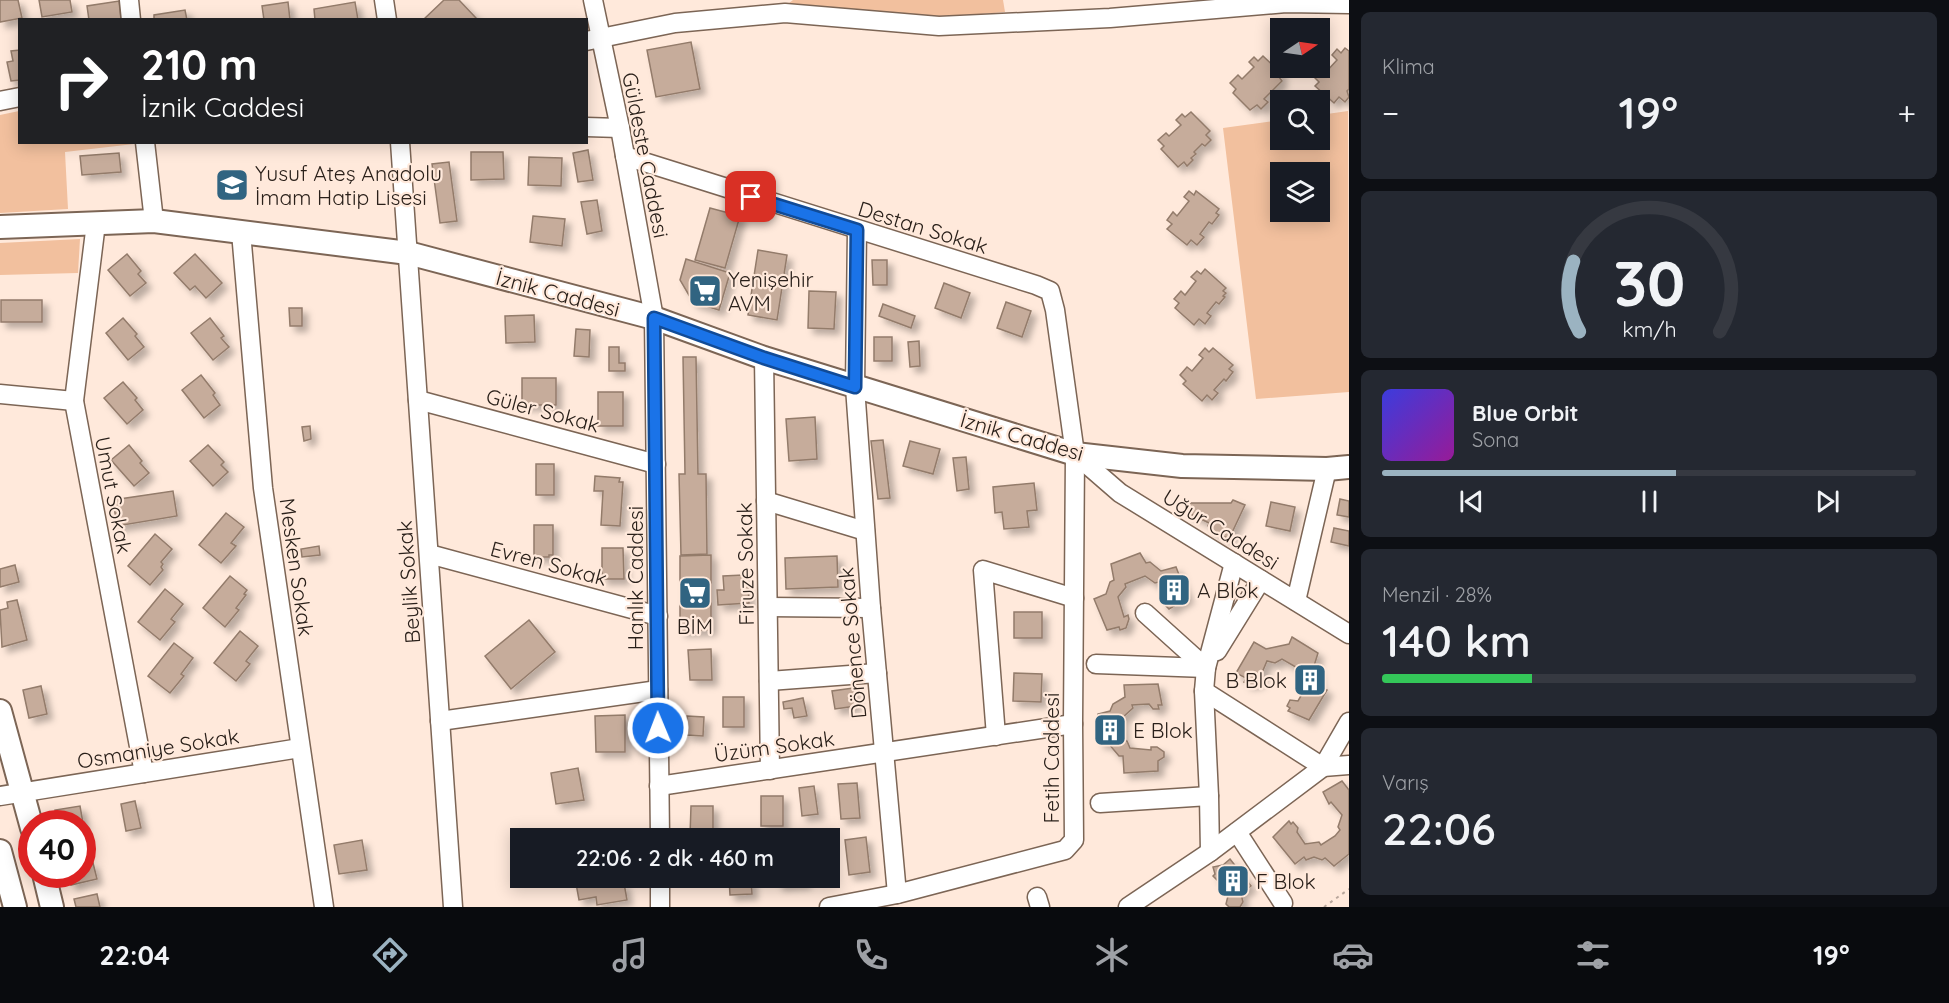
<!DOCTYPE html>
<html lang="tr">
<meta charset="utf-8">
<style>
body{margin:0;font-family:Quicksand,sans-serif;background:#242831;color:#f1f3f6;height:100vh;display:flex;flex-direction:column;font-size:22px;white-space:nowrap}
*{box-sizing:border-box;margin:0}
p{font-size:20px;color:#9ea1a6}
.icon{flex:none;width:33px;height:33px;fill:none;stroke:currentColor;stroke-width:2;stroke-linecap:round;stroke-linejoin:round}
.map{position:relative;flex:1;overflow:hidden}
.side{display:flex;flex-direction:column;gap:12px;padding:12px;background:#0d0f14;width:600px}
.side>*{flex:none}
.guide{position:absolute;left:18px;top:18px;width:570px;height:126px;border-radius:0px;box-shadow:0 3px 15px #0003;background:#202124;color:#fff;overflow:hidden}
.needle{width:39px;rotate:77deg}
.fabs{position:absolute;left:1270px;top:18px;display:grid;gap:12px}
.fabs a{display:grid;place-items:center;width:60px;height:60px;border-radius:0px;background:#171b24;box-shadow:0 3px 15px #0003;font-size:30px}
.speed{position:absolute;left:18px;top:810px;display:flex;gap:12px;font-size:30px;font-weight:700;text-align:center}
.speed>*{display:grid;place-content:center;width:78px;height:78px;border-radius:50%;background:#171b24;box-shadow:0 3px 15px #0003;line-height:1}
.speed .limit{border:9px solid #d22;background:#fff;color:#111}
.pin{position:absolute;display:grid;place-items:center;width:51px;height:51px;color:#fff;margin:-26px;border-radius:12px;box-shadow:0 3px 9px #0006}
.me{position:absolute;width:66px;margin:-33px;rotate:359deg;stroke-linejoin:round;filter:drop-shadow(0 0 4px #0008)}
.turn{display:flex;align-items:center;gap:21px;height:126px;padding:0 24px;font-size:27px}
.turn .icon{width:78px;height:78px;stroke-width:2.5}
.turn b{display:block;font-size:42px;line-height:51px}
.big{font-size:45px;font-weight:600;line-height:1.1}
.side .tile{flex:1;display:flex;flex-direction:column;justify-content:center;gap:9px;min-width:0;padding:0 21px;border-radius:9px;background:#242831}
.side .dial{align-items:center;gap:0}
.dial svg{height:156px;overflow:visible;fill:none;stroke:#363941;stroke-width:7;stroke-linecap:round;text-anchor:middle}
.dial text{fill:#f1f3f6;stroke:none}
.song{display:flex;align-items:center;gap:18px}
.cover{width:72px;height:72px;border-radius:9px;background:linear-gradient(135deg,hsl(240 70% 55%),hsl(300 70% 35%))}
.played{height:6px;border-radius:3px;background:linear-gradient(90deg,#9bb3c1 55%,#363941 55%)}
.keys{display:flex;justify-content:space-around;direction:ltr}
.heat{display:flex;justify-content:space-between;align-items:center;font-size:33px;direction:ltr}
.charge{height:9px;border-radius:4px;background:linear-gradient(90deg,#34c759 28%,#363941 0)}
.trip{position:absolute;left:510px;top:828px;width:330px;height:60px;border-radius:0px;background:#171b24;box-shadow:0 3px 15px #0003;font-weight:600;line-height:60px;text-align:center}
.menu{display:flex;height:96px;justify-content:space-around;align-items:center;background:#090b0e;color:#9ea1a6}
.menu .icon{width:42px;height:42px}
.menu .current{color:#9bb3c1}
.menu b{font-size:27px;color:#f1f3f6}
main{display:flex;flex:1;min-height:0}
.map>svg:first-child{display:block}
.green{fill:#f2c09e;fill-rule:evenodd}
.building{fill:#c6ac9b;stroke:#937b6b;stroke-width:1.5;filter:url(#shadow)}
.lines{fill:none;stroke-linecap:round;stroke-linejoin:round}
.minor-casing{stroke:#7c6555;stroke-width:21}
.major-casing{stroke:#7c6555;stroke-width:26}
.path{stroke:#b8a69b;stroke-width:2;stroke-dasharray:3 4.5;stroke-linecap:butt}
.minor{stroke:#fff;stroke-width:18}
.major{stroke:#fff;stroke-width:22}
.route-casing{stroke:#114b97;stroke-width:15}
.route{stroke:#1a73e8;stroke-width:10}
.labels{text-anchor:middle;dominant-baseline:central;stroke-width:4.5;stroke-linejoin:round;paint-order:stroke}
.street-label{font-size:21px;fill:#2a201a;stroke:#ffe9db}
.poi-label{font-size:21px;fill:#2a201a;stroke:#ffe9db;text-anchor:start}
</style>
<main>
<div class="map">
<svg width="1349" height="907" viewBox="0 0 1349 907">
<defs>
<filter id="shadow"><feDropShadow dx="5.5" dy="5.5" stdDeviation="3" flood-color="#0004"/></filter>
</defs>
<rect width="100%" height="100%" fill="#ffe9db"/>
<g class="green">
<polygon points="793,0 1003,0 1005,12 924,19 788,4"/>
<polygon points="19,111 20,142 134,144 65,152 68,209 0,213 0,115"/>
<path d="M1348,111L1349,392L1256,399L1223,128L1281,120V140H1320V115ZM1281,172H1320V212H1281Z"/>
<polygon points="80,239 78,273 0,275 0,243"/>
</g>
<g class="building">
<polygon points="0,0 18,0 22,18 0,22"/>
<polygon points="39,0 70,0 72,12 42,17"/>
<polygon points="444,0 459,0 476,18 474,20 423,20"/>
<polygon points="119,1 121,20 89,20 87,6"/>
<polygon points="288,2 290,20 264,20 262,6"/>
<polygon points="355,2 358,20 315,20 314,9"/>
<polygon points="185,10 187,20 154,20 154,15"/>
<polygon points="691,42 700,89 656,97 647,50"/>
<polygon points="1345,48 1349,51 1349,89 1347,91 1349,97 1345,102 1339,97 1334,103 1315,86 1319,82 1314,77 1320,69 1325,73 1337,60 1332,55 1337,49 1341,53"/>
<polygon points="20,50 20,80 11,81 7,62 13,61 11,51"/>
<polygon points="1263,56 1282,74 1279,77 1282,81 1264,99 1268,102 1261,109 1257,105 1250,110 1233,93 1236,89 1230,83 1238,75 1242,79 1254,67 1249,62 1254,57 1258,61"/>
<polygon points="1191,112 1210,131 1206,135 1211,140 1205,146 1202,144 1194,152 1196,154 1191,158 1193,160 1187,166 1184,162 1178,167 1161,149 1164,146 1158,140 1166,133 1169,136 1181,125 1176,120 1182,114 1185,117"/>
<polygon points="588,150 593,180 578,182 573,153"/>
<polygon points="471,152 503,152 504,179 471,180"/>
<polygon points="119,153 121,172 82,175 80,156"/>
<polygon points="529,157 562,158 561,186 528,185"/>
<polygon points="449,162 457,221 440,223 432,164"/>
<polygon points="1189,191 1194,195 1196,191 1219,209 1216,213 1219,215 1212,224 1209,222 1200,234 1204,237 1197,245 1191,240 1187,245 1167,229 1172,224 1167,220 1173,212 1177,216 1189,201 1184,197"/>
<polygon points="597,200 602,231 587,234 581,202"/>
<polygon points="710,208 740,216 725,268 695,260"/>
<polygon points="533,216 565,219 562,246 530,242"/>
<polygon points="758,250 787,255 777,320 748,315"/>
<polygon points="127,254 141,271 138,274 146,283 130,296 108,270"/>
<polygon points="195,254 222,283 206,298 195,286 190,290 174,273"/>
<polygon points="686,259 730,273 719,310 693,302 680,280"/>
<polygon points="872,260 887,260 887,285 873,285"/>
<polygon points="1205,269 1226,288 1223,291 1226,293 1223,296 1225,297 1219,304 1216,302 1207,313 1211,316 1205,324 1199,319 1194,325 1175,308 1179,303 1174,299 1181,291 1185,295 1196,281 1191,277 1197,271 1201,274"/>
<polygon points="944,283 970,293 961,318 935,308"/>
<polygon points="809,291 836,292 834,329 808,328"/>
<rect x="1" y="300" width="41" height="22"/>
<polygon points="1006,302 1031,311 1022,337 997,328"/>
<polygon points="883,304 915,316 911,328 879,316"/>
<polygon points="289,308 302,308 302,326 290,326"/>
<polygon points="534,315 535,342 506,343 505,316"/>
<polygon points="123,318 137,334 135,336 144,347 128,360 106,333"/>
<polygon points="210,318 224,336 221,338 229,347 213,360 191,333"/>
<polygon points="576,329 590,330 589,357 574,356"/>
<rect x="874" y="337" width="18" height="24"/>
<polygon points="919,341 920,366 910,367 908,342"/>
<polygon points="609,347 619,347 619,363 625,363 625,371 609,371"/>
<polygon points="1205,348 1209,352 1213,348 1233,365 1229,369 1233,372 1226,381 1224,379 1214,390 1218,393 1212,400 1207,395 1202,401 1183,384 1186,381 1180,375 1187,367 1192,371 1203,358 1199,355"/>
<polygon points="683,357 696,357 698,474 706,474 707,554 681,555 679,474 685,474"/>
<polygon points="201,375 215,393 213,395 220,405 204,418 182,390"/>
<rect x="522" y="378" width="34" height="27"/>
<polygon points="123,382 137,398 135,400 143,410 127,424 104,398"/>
<rect x="598" y="392" width="25" height="34"/>
<polygon points="815,417 817,459 789,461 786,419"/>
<polygon points="310,426 311,439 304,441 302,427"/>
<polygon points="883,440 890,498 878,499 871,441"/>
<polygon points="910,441 940,449 933,474 903,466"/>
<polygon points="129,445 142,461 140,463 149,473 134,486 111,460"/>
<polygon points="208,445 224,462 221,465 228,472 213,486 190,461"/>
<polygon points="966,457 969,489 957,491 953,458"/>
<rect x="536" y="464" width="18" height="31"/>
<polygon points="595,476 620,478 619,482 623,482 620,526 601,525 603,491 594,491"/>
<polygon points="1034,483 1037,510 1027,511 1029,527 1004,529 1002,512 995,513 993,487"/>
<polygon points="173,491 177,516 117,526 113,500"/>
<polygon points="1340,499 1349,501 1349,517 1337,515"/>
<polygon points="1233,500 1245,505 1229,539 1210,530 1211,528 1208,526 1209,523 1186,512 1190,503 1231,503"/>
<polygon points="1271,502 1295,507 1290,531 1266,526"/>
<polygon points="226,513 244,527 231,543 236,546 221,563 199,545"/>
<polygon points="534,525 553,525 553,555 549,555 549,557 534,557"/>
<polygon points="1334,528 1349,531 1349,546 1331,542"/>
<polygon points="155,534 172,549 161,562 163,564 161,567 163,570 150,585 128,566"/>
<polygon points="319,546 320,555 302,557 301,549"/>
<polygon points="602,548 623,548 624,579 602,579"/>
<polygon points="1140,553 1146,563 1150,562 1161,571 1176,567 1188,598 1169,609 1162,602 1165,597 1159,582 1155,583 1145,576 1125,584 1126,587 1118,597 1124,617 1128,615 1129,619 1126,628 1120,630 1119,627 1107,630 1094,599 1106,594 1110,582 1114,580 1111,564"/>
<polygon points="711,555 711,630 680,631 680,556"/>
<polygon points="837,556 838,587 786,589 785,558"/>
<polygon points="15,565 19,582 0,587 0,569"/>
<polygon points="743,575 744,586 748,585 749,603 718,605 717,590 724,590 723,576"/>
<polygon points="230,576 247,590 244,594 246,595 236,608 239,610 225,627 203,608"/>
<polygon points="165,589 183,604 171,619 175,622 160,640 138,622"/>
<polygon points="17,600 27,640 2,647 0,610 8,608 7,602"/>
<rect x="1014" y="612" width="28" height="26"/>
<polygon points="529,620 555,652 511,689 485,656"/>
<polygon points="240,631 258,646 246,661 250,664 236,681 214,663"/>
<polygon points="1292,637 1318,653 1314,666 1317,668 1319,686 1327,690 1309,720 1288,711 1290,708 1287,706 1290,700 1298,701 1305,689 1300,678 1301,670 1282,659 1275,663 1267,661 1258,682 1249,684 1244,682 1246,678 1236,673 1254,642 1266,649 1289,644"/>
<polygon points="174,643 193,658 181,674 184,676 170,693 148,676"/>
<polygon points="711,649 712,680 690,680 688,650"/>
<polygon points="1014,673 1042,674 1041,702 1013,701"/>
<polygon points="1158,684 1162,705 1158,705 1159,709 1153,709 1149,704 1132,705 1133,708 1122,718 1123,741 1127,741 1130,748 1151,750 1151,747 1157,747 1164,752 1164,757 1158,761 1158,771 1124,773 1123,756 1119,756 1108,743 1099,743 1098,714 1110,711 1113,704 1125,697 1124,685"/>
<polygon points="41,686 47,714 29,718 23,690"/>
<polygon points="853,688 856,706 835,709 832,691"/>
<rect x="723" y="697" width="21" height="30"/>
<polygon points="803,698 807,716 794,718 792,708 784,709 783,702"/>
<polygon points="625,715 625,752 596,752 595,716"/>
<polygon points="687,716 704,717 703,736 686,735"/>
<polygon points="578,768 584,800 556,804 551,773"/>
<polygon points="1342,781 1349,790 1349,854 1334,866 1325,858 1322,860 1314,857 1306,860 1304,857 1295,864 1273,837 1289,821 1291,824 1293,822 1298,828 1297,832 1305,844 1319,842 1321,845 1335,836 1340,830 1338,827 1342,815 1331,802 1329,804 1323,792"/>
<polygon points="857,783 860,818 841,819 838,784"/>
<polygon points="814,786 818,814 802,816 799,788"/>
<rect x="761" y="796" width="22" height="30"/>
<polygon points="135,801 141,828 126,831 121,804"/>
<polygon points="80,806 83,823 57,824 55,810"/>
<polygon points="691,806 713,806 713,836 690,836"/>
<polygon points="866,837 870,872 849,875 845,840"/>
<polygon points="362,840 367,870 339,874 334,845"/>
<polygon points="1230,859 1251,886 1241,894 1243,902 1240,907 1229,907 1226,904 1229,892 1213,876 1215,874 1213,867 1223,865"/>
<polygon points="93,863 97,879 71,885 69,874 82,874 82,866"/>
<polygon points="575,878 603,878 604,887 624,883 627,900 597,905 596,897 579,900"/>
<polygon points="729,878 751,878 752,894 730,895"/>
<polygon points="777,878 805,878 805,883 778,885"/>
<polygon points="97,894 100,907 76,907 74,899"/>
</g>
<g class="lines">
<defs>
<g id="minor">
<polyline points="129,0 131,20"/>
<polyline points="384,0 387,20"/>
<polyline points="593,0 620,128 654,318 660,838"/>
<polyline points="586,41 675,23 785,13 939,26 1110,18 1286,3 1349,4"/>
<polyline points="0,101 20,97"/>
<polyline points="586,127 620,128"/>
<polyline points="145,142 154,221"/>
<polyline points="400,142 453,907"/>
<polyline points="625,156 1036,285 1050,291 1055,310 1075,454 1073,724 1074,840 1065,850 897,894 829,907"/>
<polyline points="96,223 74,401 144,773"/>
<polyline points="857,230 855,387 871,608 897,894"/>
<polyline points="241,232 263,488 324,907"/>
<polyline points="764,358 770,770"/>
<polyline points="0,394 74,401"/>
<polyline points="418,400 656,464"/>
<polyline points="1075,454 1120,493 1349,634"/>
<polyline points="766,501 865,531"/>
<polyline points="429,554 658,616"/>
<polyline points="1296,601 1327,469"/>
<polyline points="768,607 871,608"/>
<polyline points="1145,613 1206,668"/>
<polyline points="1217,651 1261,580"/>
<polyline points="1096,664 1206,668"/>
<polyline points="769,681 877,673"/>
<polyline points="1204,691 1323,767 1349,765"/>
<polyline points="440,721 658,690"/>
<polyline points="996,736 983,570 1074,598"/>
<polyline points="659,786 1073,724"/>
<polyline points="0,796 300,748"/>
<polyline points="1100,803 1209,796"/>
<polyline points="1237,832 1283,903"/>
<polyline points="1210,852 1209,796 1204,691 1206,668 1234,563"/>
<polyline points="1037,897 1040,907"/>
<polyline points="660,907 660,878"/>
<polyline points="1128,907 1210,852 1323,767 1349,722"/>
</g>
<g id="major">
<polyline points="0,227 154,221 408,253 654,318 764,358 1075,454 1182,466 1327,469 1349,467"/>
<polyline points="0,711 32,828"/>
<polyline points="0,851 15,907"/>
<polyline points="44,874 52,907"/>
</g>
</defs>
<use href="#minor" class="minor-casing"/>
<use href="#major" class="major-casing"/>
<polyline class="path" points="1324,907 1349,889"/>
<use href="#minor" class="minor"/>
<use href="#major" class="major"/>
</g>
<g class="lines">
<defs>
<polyline id="route" points="658,728 654,318 764,358 855,387 857,230 751,197"/>
</defs>
<use href="#route" class="route-casing"/>
<use href="#route" class="route"/>
</g>
<defs>
<symbol id="school-square" viewBox="-11 -11 22 22"><rect x="-9" y="-9" width="18" height="18" rx="4" fill="#316481" stroke="#ffe9db"/><path d="M0-5L7-2L0 1L-7-2ZM-4 1L0 2.5L4 1V4Q0 6-4 4Z" fill="#fff"/></symbol>
<symbol id="supermarket-square" viewBox="-11 -11 22 22"><rect x="-9" y="-9" width="18" height="18" rx="4" fill="#316481" stroke="#ffe9db"/><path d="M-6-5.5h2.5l.6 2H6L4.5 2H-2.5L-4.4-4H-6ZM-1.5 3.2a1.3 1.3 0 1 0 .1 0ZM3 3.2a1.3 1.3 0 1 0 .1 0Z" fill="#fff"/></symbol>
<symbol id="building-square" viewBox="-11 -11 22 22"><rect x="-9" y="-9" width="18" height="18" rx="4" fill="#316481" stroke="#ffe9db"/><path d="M-4-6H4V6H1V3H-1V6H-4ZM-2.5-4.3h1.7v1.8h-1.7ZM.8-4.3h1.7v1.8H.8ZM-2.5-1h1.7V.8h-1.7ZM.8-1h1.7V.8H.8Z" fill="#fff"/></symbol>
</defs>
<g fill-rule="evenodd">
<use href="#school-square" x="213" y="166" width="38" height="38"/>
<use href="#supermarket-square" x="686" y="272" width="38" height="38"/>
<use href="#building-square" x="1155" y="571" width="38" height="38"/>
<use href="#supermarket-square" x="676" y="574" width="38" height="38"/>
<use href="#building-square" x="1291" y="661" width="38" height="38"/>
<use href="#building-square" x="1091" y="711" width="38" height="38"/>
<use href="#building-square" x="1214" y="862" width="38" height="38"/>
</g>
<g class="labels">
<g class="street-label">
<text transform="translate(646 155) rotate(79)">Güldeste Caddesi</text>
<text transform="translate(923 227) rotate(17)">Destan Sokak</text>
<text transform="translate(558 293) rotate(15)">İznik Caddesi</text>
<text transform="translate(543 410) rotate(15)">Güler Sokak</text>
<text transform="translate(1022 436) rotate(16)">İznik Caddesi</text>
<text transform="translate(114 495) rotate(79)">Umut Sokak</text>
<text transform="translate(1221 529) rotate(32)">Uğur Caddesi</text>
<text transform="translate(549 563) rotate(15)">Evren Sokak</text>
<text transform="translate(745 564) rotate(-91)">Firuze Sokak</text>
<text transform="translate(297 567) rotate(82)">Mesken Sokak</text>
<text transform="translate(635 578) rotate(-90)">Hanlık Caddesi</text>
<text transform="translate(408 582) rotate(-94)">Beylik Sokak</text>
<text transform="translate(852 643) rotate(-95)">Dönence Sokak</text>
<text transform="translate(774 746) rotate(-8)">Üzüm Sokak</text>
<text transform="translate(158 748) rotate(-9)">Osmaniye Sokak</text>
<text transform="translate(1051 758) rotate(-90)">Fetih Caddesi</text>
</g>
<g class="poi-label">
<text x="255" y="173">Yusuf Ateş Anadolu<tspan x="255" dy="24">İmam Hatip Lisesi</tspan></text>
<text x="728" y="279">Yenişehir<tspan x="728" dy="24">AVM</tspan></text>
<text x="1197" y="590">A Blok</text>
<text x="695" y="626" text-anchor="middle">BİM</text>
<text x="1287" y="680" text-anchor="end">B Blok</text>
<text x="1133" y="730">E Blok</text>
<text x="1256" y="881">F Blok</text>
</g>
</g>
</svg>
<div class="fabs">
<a><svg class="needle" viewBox="-14 -14 28 28"><path d="M0-13l5 13h-10z" fill="#e53935"/><path d="M0 13l5-13h-10z" fill="#9ea1a6"/></svg></a>
<a><svg class="icon" aria-label="search" viewBox="0 0 24 24"><circle cx="10" cy="10" r="6"/><path d="M15 15l6 6"/></svg></a>
<a><svg class="icon" aria-label="layers" viewBox="0 0 24 24"><path d="M12 4l9 5-9 5-9-5zM3 14l9 5 9-5"/></svg></a>
</div>
<div class="speed"><div class="limit">40</div></div>
<div class="pin" style="left:751px;top:197px;background:#d93025"><svg class="icon" aria-label="arrive" viewBox="0 0 24 24"><path d="M6 21V4h12l-3 4 3 4H6"/></svg></div>
<svg class="me" style="left:658px;top:728px" viewBox="-20 -20 40 40"><circle r="17" fill="#1a73e8" stroke="#fff" stroke-width="3"/><path d="M0-11L8 9 0 5-8 9z" fill="#fff"/></svg>
<div class="trip">22:06 · 2 dk · 460 m</div>
<div class="guide">
<div class="turn"><svg class="icon" aria-label="right" viewBox="0 0 24 24"><path d="M7 20v-9h11M14 6l5 5-5 5"/></svg><div><b>210 m</b>İznik Caddesi</div></div>
</div>
</div>
<section class="side">
<div class="tile"><p>Klima</p>
<div class="heat"><a>−</a><b class="big">19°</b><a>+</a></div>
</div>
<div class="tile dial"><svg viewBox="0 0 100 80">
<path d="M14 69A42 42 0 1 1 86 69"/>
<path d="M14 69A42 42 0 0 1 11 33" stroke="#9bb3c1"/>
<text x="50" y="56" font-size="32" font-weight="700">30</text>
<text x="50" y="72" font-size="11">km/h</text>
</svg></div>
<div class="tile">
<div class="song"><i class="cover"></i><div><b>Blue Orbit</b><p>Sona</p></div></div>
<div class="played"></div>
<div class="keys"><svg class="icon" aria-label="previous" viewBox="0 0 24 24"><path d="M18 5L8 12l10 7zM5 5v14"/></svg><svg class="icon" aria-label="pause" viewBox="0 0 24 24"><path d="M8 5v14M16 5v14"/></svg><svg class="icon" aria-label="next" viewBox="0 0 24 24"><path d="M6 5l10 7-10 7zM19 5v14"/></svg></div>
</div>
<div class="tile"><p>Menzil · 28%</p><b class="big">140 km</b><div class="charge"></div></div>
<div class="tile"><p>Varış</p><b class="big">22:06</b></div>
</section>
</main>
<nav class="menu">
<b>22:04</b>
<svg class="icon current" aria-label="directions" viewBox="0 0 24 24"><path d="M12 3l9 9-9 9-9-9zM9 14v-3h6M13 9l2 2-2 2"/></svg>
<svg class="icon" aria-label="music" viewBox="0 0 24 24"><path d="M9 18V5l10-2v13"/><circle cx="6" cy="18" r="3"/><circle cx="16" cy="16" r="3"/></svg>
<svg class="icon" aria-label="phone" viewBox="0 0 24 24"><path d="M5 4h4l2 5-3 2q2 4 5 5l2-3 5 2v4C11 20 4 13 5 4z"/></svg>
<svg class="icon" aria-label="climate" viewBox="0 0 24 24"><path d="M12 3v18M4 7l16 10M4 17L20 7"/></svg>
<svg class="icon" aria-label="car" viewBox="0 0 24 24"><path d="M5 17H2v-5l4-1 3-4h7l3 4 3 1v5h-3M9 17h6M6 11h13"/><circle cx="7" cy="17" r="2"/><circle cx="17" cy="17" r="2"/></svg>
<svg class="icon" aria-label="filters" viewBox="0 0 24 24"><path d="M4 7h16M4 17h16"/><circle cx="9" cy="7" r="2"/><circle cx="15" cy="17" r="2"/></svg>
<b>19°</b>
</nav>
